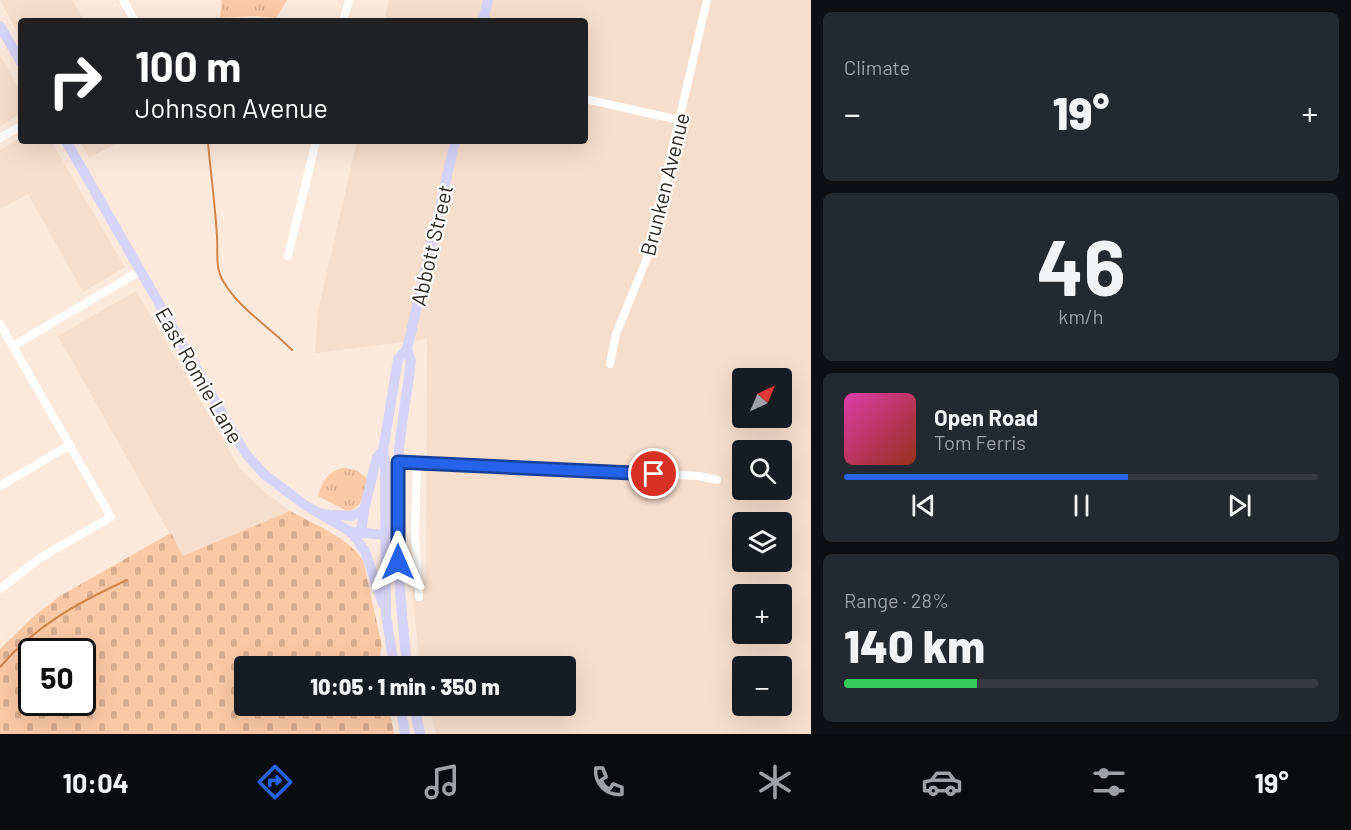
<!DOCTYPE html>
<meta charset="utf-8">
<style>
body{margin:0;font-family:Barlow,sans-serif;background:#242831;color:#f1f3f6;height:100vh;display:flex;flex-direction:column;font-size:22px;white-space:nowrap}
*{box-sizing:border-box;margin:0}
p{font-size:20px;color:#9ea1a6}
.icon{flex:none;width:33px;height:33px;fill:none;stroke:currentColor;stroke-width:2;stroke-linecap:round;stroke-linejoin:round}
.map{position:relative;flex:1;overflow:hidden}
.details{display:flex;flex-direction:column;gap:12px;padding:12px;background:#0d0f14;width:540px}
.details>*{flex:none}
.top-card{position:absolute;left:18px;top:18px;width:570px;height:126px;border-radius:6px;box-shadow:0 6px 24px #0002;background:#202124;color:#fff;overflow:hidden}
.needle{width:39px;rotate:44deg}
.buttons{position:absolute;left:732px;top:368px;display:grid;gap:12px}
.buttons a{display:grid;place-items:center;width:60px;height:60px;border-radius:6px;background:#171b24;box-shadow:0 6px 24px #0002;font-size:30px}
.speed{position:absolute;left:18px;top:638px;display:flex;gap:12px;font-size:30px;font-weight:700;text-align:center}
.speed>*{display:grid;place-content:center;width:78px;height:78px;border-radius:50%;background:#171b24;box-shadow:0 6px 24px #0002;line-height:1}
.speed .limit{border:3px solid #111;border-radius:9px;background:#fff;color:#111}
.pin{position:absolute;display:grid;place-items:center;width:51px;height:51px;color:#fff;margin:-26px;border:3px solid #fff;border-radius:50%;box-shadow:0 2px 6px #0007}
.me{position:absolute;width:66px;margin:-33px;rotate:0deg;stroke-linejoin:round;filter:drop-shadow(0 0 4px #0008)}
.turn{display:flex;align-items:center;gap:21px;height:126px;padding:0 18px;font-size:27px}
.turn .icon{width:78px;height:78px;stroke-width:2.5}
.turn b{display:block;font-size:42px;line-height:51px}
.big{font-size:45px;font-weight:800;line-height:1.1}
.details .widget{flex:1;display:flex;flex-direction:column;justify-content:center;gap:9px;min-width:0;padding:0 21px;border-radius:9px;background:#242831}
.details .dial{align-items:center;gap:0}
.dial b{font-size:78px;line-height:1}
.song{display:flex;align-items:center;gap:18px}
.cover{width:72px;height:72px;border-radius:9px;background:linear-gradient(135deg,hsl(320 70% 55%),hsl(10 70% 35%))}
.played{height:6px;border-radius:3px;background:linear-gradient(90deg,#2563eb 60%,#363941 60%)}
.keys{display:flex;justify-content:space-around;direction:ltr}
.heat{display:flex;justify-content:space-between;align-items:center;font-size:33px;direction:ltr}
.charge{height:9px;border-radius:4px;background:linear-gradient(90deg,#34c759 28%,#363941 0)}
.trip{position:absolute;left:234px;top:656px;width:342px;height:60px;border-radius:6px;background:#171b24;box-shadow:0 6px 24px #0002;font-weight:800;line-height:60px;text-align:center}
.menu{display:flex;height:96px;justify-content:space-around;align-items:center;background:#090b0e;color:#9ea1a6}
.menu .icon{width:42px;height:42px}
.menu .on{color:#2563eb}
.menu b{font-size:27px;color:#f1f3f6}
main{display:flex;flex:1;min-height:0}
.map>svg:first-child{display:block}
.built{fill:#f7ddcb;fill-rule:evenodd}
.grass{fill:url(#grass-tufts)}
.cemetery{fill:url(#cemetery-stones);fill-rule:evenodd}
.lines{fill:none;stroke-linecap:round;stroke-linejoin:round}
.stream{stroke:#d1844a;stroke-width:2}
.minor{stroke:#fff;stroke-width:8}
.major{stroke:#d6d3f8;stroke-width:10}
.route-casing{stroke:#184099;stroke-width:15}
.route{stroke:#2563eb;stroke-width:10}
.labels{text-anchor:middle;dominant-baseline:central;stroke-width:4.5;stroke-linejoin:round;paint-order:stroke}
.street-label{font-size:21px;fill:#2d2621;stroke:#fff}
</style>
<main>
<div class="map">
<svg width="811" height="734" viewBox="0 0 811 734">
<defs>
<pattern id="grass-tufts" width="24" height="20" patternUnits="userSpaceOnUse" patternTransform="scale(1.5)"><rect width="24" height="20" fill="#fcc9a6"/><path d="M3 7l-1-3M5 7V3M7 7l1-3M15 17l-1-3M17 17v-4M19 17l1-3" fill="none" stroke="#d8ac8f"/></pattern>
<pattern id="cemetery-stones" width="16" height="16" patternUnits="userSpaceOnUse" patternTransform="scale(1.5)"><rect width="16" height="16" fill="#fcc9a6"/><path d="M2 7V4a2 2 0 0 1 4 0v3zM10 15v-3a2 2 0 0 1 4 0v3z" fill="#d8ac8f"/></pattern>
</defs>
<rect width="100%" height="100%" fill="#fce9dc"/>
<g class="built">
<polygon points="0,0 72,0 84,21 21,21 21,39"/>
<path d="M389,0H811V734H436L429,705H566V666H420L412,590L426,580L427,339L315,353L318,311L357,141H585V21H384ZM742,378H782V417H742ZM742,450H782V489H742ZM742,522H782V561H742ZM742,594H782V633H742ZM742,666H782V705H742Z"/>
<polygon points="0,55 21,93 21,113 0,126"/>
<polygon points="21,138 21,141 51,141 125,267 83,292 28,194 0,209 0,150"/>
<polygon points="80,141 121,141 89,158"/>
<polygon points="136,291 240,469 266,493 290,511 183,557 58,336"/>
</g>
<g class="grass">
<polygon points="222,0 287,0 276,18 253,16 220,18"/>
<path d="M343,468L356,470L367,478C364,493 364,508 347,511L318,496C323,481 327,472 343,468Z"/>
</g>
<path class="cemetery" d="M290,511C315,525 346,536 363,560L382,646L380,654L382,666H244V705H389L394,734H0V649L34,616L60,596L171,533L183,556ZM32,651H82V702H32Z"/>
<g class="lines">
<g class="stream">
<path d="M208,143C211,174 215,205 217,236C218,251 215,268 223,281C240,310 269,326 292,350"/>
<path d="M0,667C35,626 79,602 127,580"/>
</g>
<g class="minor">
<polyline points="123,0 135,21"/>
<polyline points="343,21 349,0"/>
<polyline points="585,99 679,120"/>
<polyline points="0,138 21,126"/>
<polyline points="288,256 316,141"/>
<polyline points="0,324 111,517 40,558 0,589"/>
<polyline points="13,346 140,271"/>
<polyline points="610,364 616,334 647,258 707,0"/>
<polyline points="398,462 699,476 717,480"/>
<polyline points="417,464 415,535 419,597"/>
<polyline points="0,486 70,445"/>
</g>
<g class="major">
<polyline points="483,21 488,0"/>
<polyline points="0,26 21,62"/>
<polyline points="66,141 231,429 246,454 265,475 305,505 351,532 398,536"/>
<path d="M407,349L411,361C407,395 400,429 398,463C394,530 400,599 407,666"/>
<polyline points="321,514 352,516 364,510"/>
<polyline points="351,532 365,551 383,604"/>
<polyline points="361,533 364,510 377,457 383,451"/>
<polyline points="394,666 386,614 385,465 383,451 398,359 407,349 412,328 455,141"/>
<polyline points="400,705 405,734"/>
<polyline points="414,705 420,734"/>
</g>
</g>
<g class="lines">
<defs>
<polyline id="route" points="398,562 398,462 654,474"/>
</defs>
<use href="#route" class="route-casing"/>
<use href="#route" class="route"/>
</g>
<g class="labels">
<g class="street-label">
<text transform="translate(664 184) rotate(-76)">Brunken Avenue</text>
<text transform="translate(431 245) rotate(-77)">Abbott Street</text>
<text transform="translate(200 375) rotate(60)">East Romie Lane</text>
</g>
</g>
</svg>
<div class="buttons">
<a><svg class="needle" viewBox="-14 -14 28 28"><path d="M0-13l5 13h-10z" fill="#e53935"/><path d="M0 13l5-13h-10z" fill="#9ea1a6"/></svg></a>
<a><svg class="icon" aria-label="search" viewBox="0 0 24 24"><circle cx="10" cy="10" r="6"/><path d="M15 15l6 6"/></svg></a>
<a><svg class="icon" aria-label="layers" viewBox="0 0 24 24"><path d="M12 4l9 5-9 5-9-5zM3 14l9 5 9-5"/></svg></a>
<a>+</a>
<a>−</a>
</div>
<div class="speed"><div class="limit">50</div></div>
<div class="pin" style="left:654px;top:474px;background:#d93025"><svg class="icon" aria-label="arrive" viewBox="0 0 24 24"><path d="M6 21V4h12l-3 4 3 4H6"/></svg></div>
<svg class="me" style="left:398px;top:562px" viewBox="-20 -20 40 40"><path d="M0-17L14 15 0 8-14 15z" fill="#2563eb" stroke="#fff" stroke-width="4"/></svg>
<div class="trip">10:05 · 1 min · 350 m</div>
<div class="top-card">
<div class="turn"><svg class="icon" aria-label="right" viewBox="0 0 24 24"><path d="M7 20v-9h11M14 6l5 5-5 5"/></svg><div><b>100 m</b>Johnson Avenue</div></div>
</div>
</div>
<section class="details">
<div class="widget"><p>Climate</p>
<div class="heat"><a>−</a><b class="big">19°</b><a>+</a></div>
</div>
<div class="widget dial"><b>46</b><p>km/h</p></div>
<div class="widget">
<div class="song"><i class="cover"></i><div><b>Open Road</b><p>Tom Ferris</p></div></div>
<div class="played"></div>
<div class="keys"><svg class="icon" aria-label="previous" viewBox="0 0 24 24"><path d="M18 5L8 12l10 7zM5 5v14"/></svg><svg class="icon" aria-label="pause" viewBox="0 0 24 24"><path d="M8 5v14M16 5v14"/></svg><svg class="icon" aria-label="next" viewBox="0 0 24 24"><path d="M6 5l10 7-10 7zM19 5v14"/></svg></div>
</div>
<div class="widget"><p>Range · 28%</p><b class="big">140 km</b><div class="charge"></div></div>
</section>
</main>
<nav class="menu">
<b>10:04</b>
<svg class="icon on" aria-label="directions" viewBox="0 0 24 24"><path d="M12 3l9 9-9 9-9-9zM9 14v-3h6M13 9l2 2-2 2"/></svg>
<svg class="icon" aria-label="music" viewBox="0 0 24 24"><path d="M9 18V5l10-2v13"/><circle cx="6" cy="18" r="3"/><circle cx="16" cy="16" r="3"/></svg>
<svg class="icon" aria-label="phone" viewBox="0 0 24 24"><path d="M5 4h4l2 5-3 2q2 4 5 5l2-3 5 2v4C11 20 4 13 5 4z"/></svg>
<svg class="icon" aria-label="climate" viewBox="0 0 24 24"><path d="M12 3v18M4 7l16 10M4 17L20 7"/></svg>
<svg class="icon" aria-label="car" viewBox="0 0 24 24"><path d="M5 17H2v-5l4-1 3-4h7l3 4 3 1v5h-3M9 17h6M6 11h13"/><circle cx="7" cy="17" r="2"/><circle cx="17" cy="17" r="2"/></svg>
<svg class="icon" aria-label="filters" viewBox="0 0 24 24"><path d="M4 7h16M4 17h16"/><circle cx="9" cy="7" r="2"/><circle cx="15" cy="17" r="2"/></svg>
<b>19°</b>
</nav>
